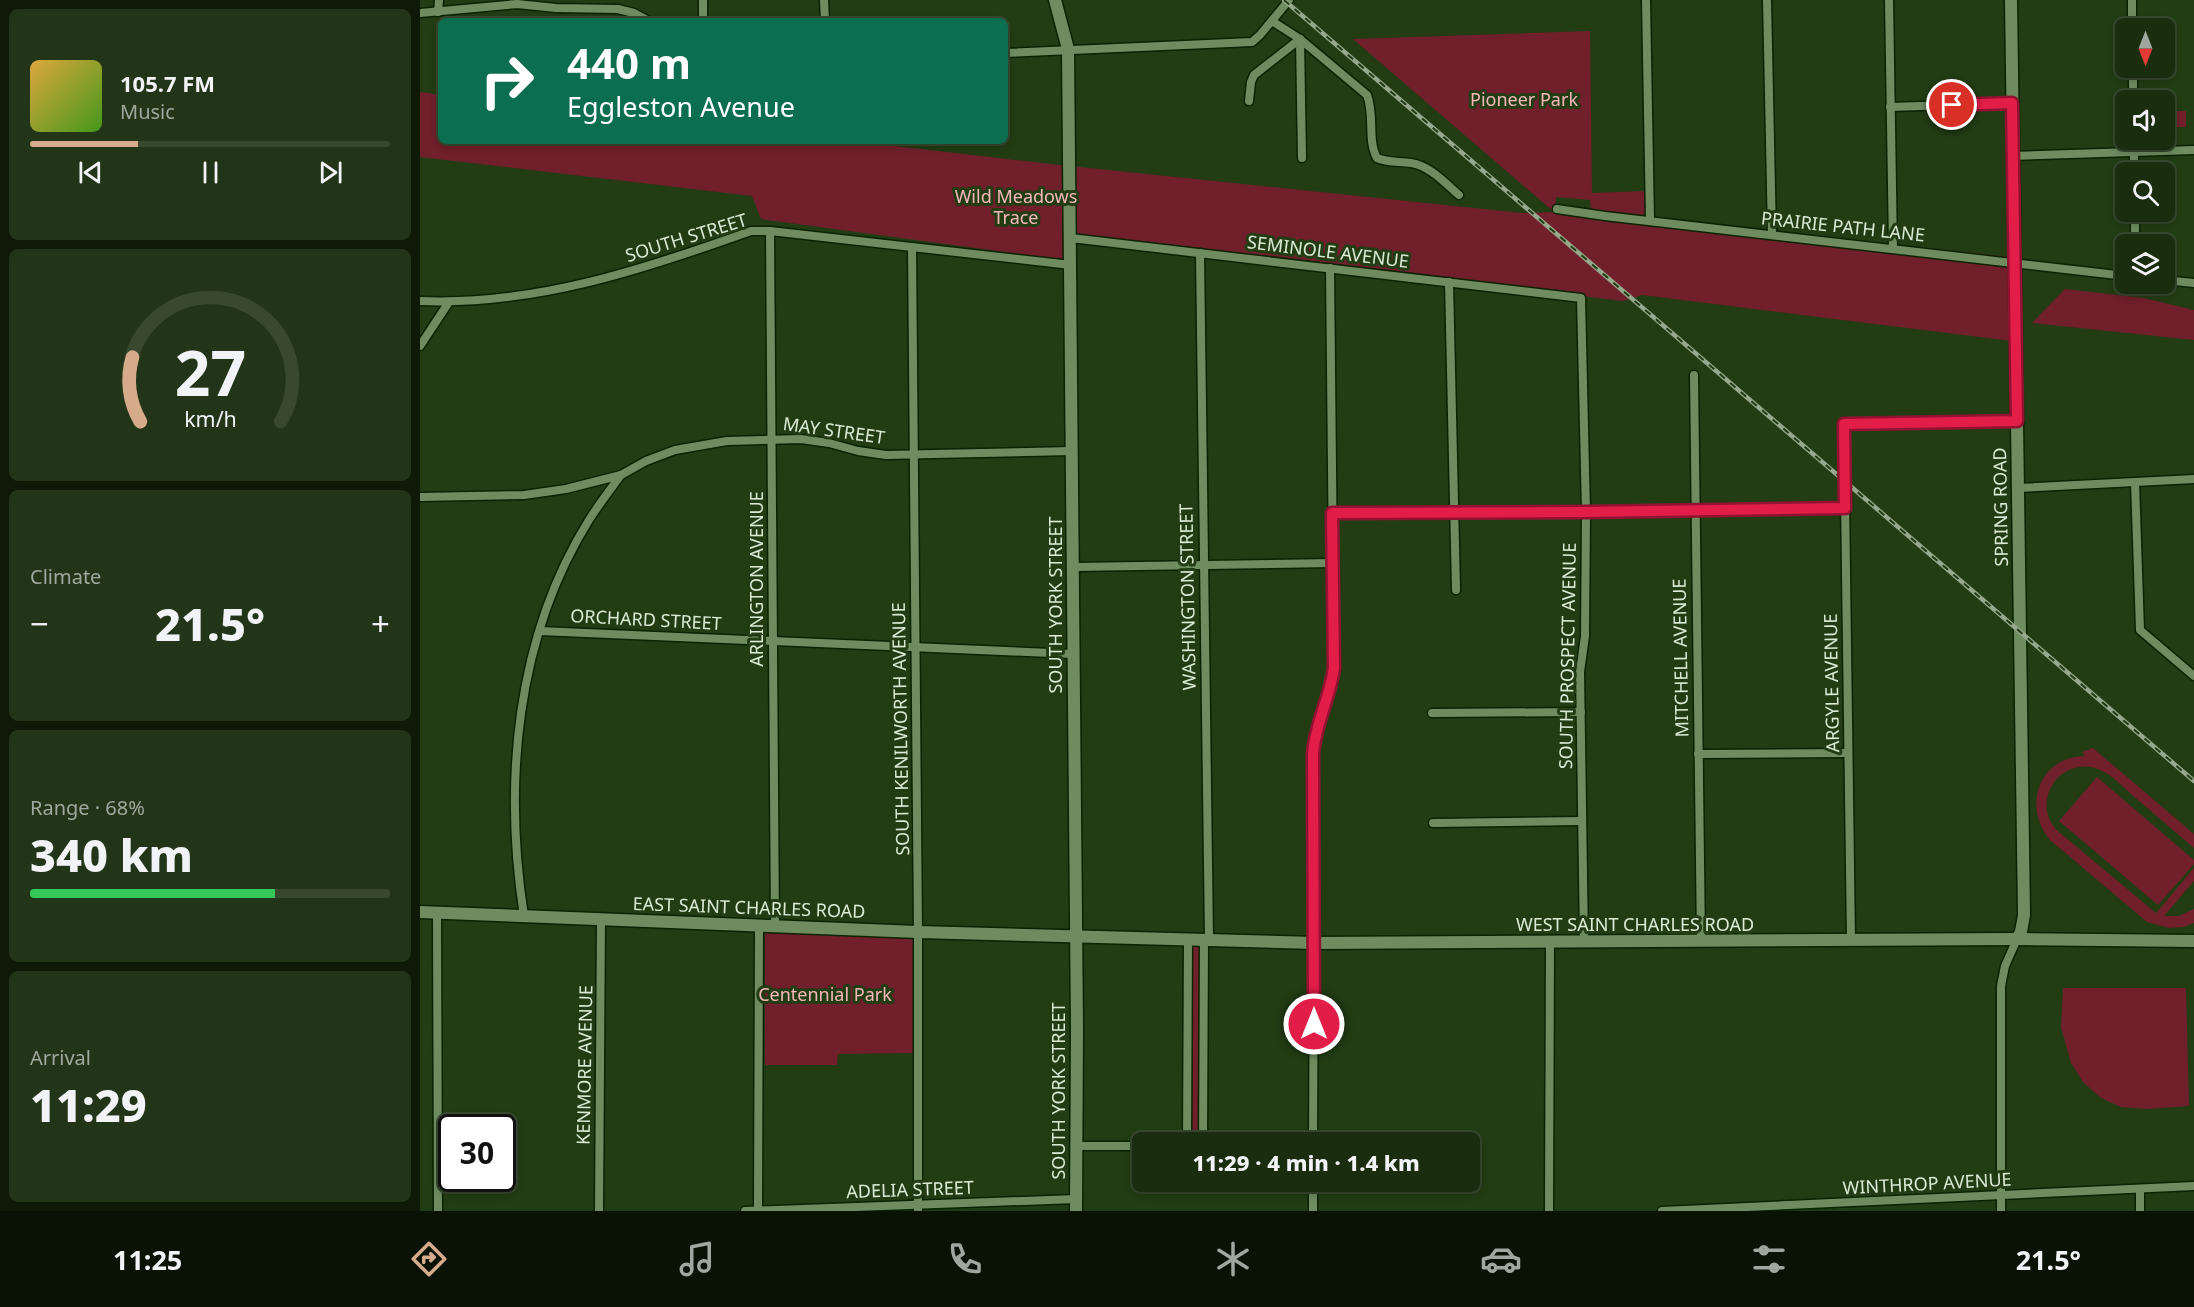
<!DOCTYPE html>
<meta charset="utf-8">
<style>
body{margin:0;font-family:"Noto Sans",sans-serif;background:#233518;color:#f1f3f6;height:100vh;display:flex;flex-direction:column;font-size:22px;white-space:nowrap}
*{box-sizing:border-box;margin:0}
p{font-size:20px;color:#9fa89e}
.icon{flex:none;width:33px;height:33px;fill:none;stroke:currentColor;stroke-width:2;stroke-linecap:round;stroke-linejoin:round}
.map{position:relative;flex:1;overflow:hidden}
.panel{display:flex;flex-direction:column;gap:9px;padding:9px;background:#0e1908;width:420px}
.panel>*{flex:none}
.hud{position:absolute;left:18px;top:18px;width:570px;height:126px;border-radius:9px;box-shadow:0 3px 9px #0003,0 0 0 2px #38492f;background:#0b6e4f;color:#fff;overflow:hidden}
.needle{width:39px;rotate:180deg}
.buttons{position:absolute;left:1695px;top:18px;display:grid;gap:12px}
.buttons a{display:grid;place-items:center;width:60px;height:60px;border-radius:9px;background:#1a2d0f;box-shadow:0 3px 9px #0003,0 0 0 2px #38492f;font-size:30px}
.speed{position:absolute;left:18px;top:1114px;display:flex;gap:12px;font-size:30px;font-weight:700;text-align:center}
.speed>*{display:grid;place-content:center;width:78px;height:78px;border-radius:50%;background:#1a2d0f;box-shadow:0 3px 9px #0003,0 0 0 2px #38492f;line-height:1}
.speed .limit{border:3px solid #111;border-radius:9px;background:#fff;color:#111}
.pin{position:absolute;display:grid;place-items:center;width:51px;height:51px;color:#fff;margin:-26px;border:3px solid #fff;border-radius:50%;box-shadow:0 2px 6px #0007}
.me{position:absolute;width:66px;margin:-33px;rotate:0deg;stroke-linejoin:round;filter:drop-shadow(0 0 4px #0008)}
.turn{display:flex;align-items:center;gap:21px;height:126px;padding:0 30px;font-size:27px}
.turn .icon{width:78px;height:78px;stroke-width:2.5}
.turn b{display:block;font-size:42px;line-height:51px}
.big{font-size:45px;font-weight:800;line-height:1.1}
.panel .widget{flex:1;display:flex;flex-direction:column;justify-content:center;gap:9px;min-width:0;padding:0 21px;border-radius:9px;background:#233518}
.panel .dial{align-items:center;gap:0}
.dial svg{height:156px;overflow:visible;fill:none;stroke:#38492f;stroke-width:7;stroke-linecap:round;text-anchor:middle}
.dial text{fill:#f1f3f6;stroke:none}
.song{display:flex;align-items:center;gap:18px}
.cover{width:72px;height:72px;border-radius:9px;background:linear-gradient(135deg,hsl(40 70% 55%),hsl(100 70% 35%))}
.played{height:6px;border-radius:3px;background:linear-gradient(90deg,#d6ab8b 30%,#38492f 30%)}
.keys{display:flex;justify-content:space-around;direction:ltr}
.heat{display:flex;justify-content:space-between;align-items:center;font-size:33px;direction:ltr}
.charge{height:9px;border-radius:4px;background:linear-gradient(90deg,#34c759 68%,#38492f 0)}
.trip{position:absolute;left:712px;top:1132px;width:348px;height:60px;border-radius:9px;background:#1a2d0f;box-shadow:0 3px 9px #0003,0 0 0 2px #38492f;font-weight:800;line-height:60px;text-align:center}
.menu{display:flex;height:96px;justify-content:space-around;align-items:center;background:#0a1206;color:#9fa89e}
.menu .icon{width:42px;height:42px}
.menu .current{color:#d6ab8b}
.menu b{font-size:27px;color:#f1f3f6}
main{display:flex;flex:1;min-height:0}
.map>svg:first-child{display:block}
.green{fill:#701f2b}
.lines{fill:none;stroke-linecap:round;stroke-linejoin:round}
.street-casing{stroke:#0a2300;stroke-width:11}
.secondary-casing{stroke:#0a2300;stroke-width:15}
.street{stroke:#6f8c61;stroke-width:8}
.secondary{stroke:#6f8c61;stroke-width:12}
.rail-casing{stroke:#96a98c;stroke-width:4.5}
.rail{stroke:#223c14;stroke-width:2;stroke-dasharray:7;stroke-linecap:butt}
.route-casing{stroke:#92132f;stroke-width:15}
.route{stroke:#e11d48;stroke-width:10}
.labels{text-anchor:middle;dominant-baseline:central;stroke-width:6;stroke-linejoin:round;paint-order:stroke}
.park-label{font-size:18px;fill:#f8b8ba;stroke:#223c14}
.street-label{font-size:18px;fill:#dbebd4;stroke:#223c14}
</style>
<main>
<section class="panel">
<div class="widget">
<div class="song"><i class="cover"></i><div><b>105.7 FM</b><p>Music</p></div></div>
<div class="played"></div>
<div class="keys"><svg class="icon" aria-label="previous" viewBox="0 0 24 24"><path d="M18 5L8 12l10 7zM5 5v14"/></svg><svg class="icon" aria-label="pause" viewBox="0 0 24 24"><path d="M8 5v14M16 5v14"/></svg><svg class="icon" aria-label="next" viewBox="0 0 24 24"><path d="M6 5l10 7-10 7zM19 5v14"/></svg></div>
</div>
<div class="widget dial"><svg viewBox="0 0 100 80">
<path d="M14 69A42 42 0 1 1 86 69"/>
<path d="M14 69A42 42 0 0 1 10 36" stroke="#d6ab8b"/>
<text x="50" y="56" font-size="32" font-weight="700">27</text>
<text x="50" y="72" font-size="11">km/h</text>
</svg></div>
<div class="widget"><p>Climate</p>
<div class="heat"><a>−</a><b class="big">21.5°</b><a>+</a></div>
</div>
<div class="widget"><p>Range · 68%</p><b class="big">340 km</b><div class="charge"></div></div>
<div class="widget"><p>Arrival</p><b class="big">11:29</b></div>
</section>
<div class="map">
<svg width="1774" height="1211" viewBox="0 0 1774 1211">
<rect width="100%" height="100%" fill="#223c14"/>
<g class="green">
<polygon points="1170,31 1172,193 1225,191 1226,211 1225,214 1218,216 1171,210 1170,200 1136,197 1135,212 1232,219 1592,257 1592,341 1222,295 1203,301 646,233 645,260 341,219 332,196 0,157 0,92 21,95 21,141 432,141 640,165 1102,213 1134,212 933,39"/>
<polygon points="1749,111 1766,111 1766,127 1745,127 1745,131 1745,114 1748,114"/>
<polygon points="1645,289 1724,298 1774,310 1774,340 1612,323"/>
<path d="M1673,748L1774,834V848C1753,830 1732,812 1711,794C1701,785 1691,774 1678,769C1657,761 1634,773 1628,795C1624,809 1628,822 1639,832L1736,913L1774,868V881L1744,916H1759L1774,909V923L1763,927L1749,928L1727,922L1630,840C1602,806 1619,757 1665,756L1662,752Z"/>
<polygon points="1677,777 1774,860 1774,864 1738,905 1639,821"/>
<polygon points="345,931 493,936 493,1053 418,1054 417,1065 345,1065"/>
<polygon points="771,947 781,947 780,1137 769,1137"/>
<polygon points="1643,988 1766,988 1769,1106 1727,1109 1701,1107 1681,1098 1663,1082 1651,1063 1641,1027"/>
</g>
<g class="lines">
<defs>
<g id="street">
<polyline points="283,0 283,21"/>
<polyline points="404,0 405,21"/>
<polyline points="1226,0 1230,221"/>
<polyline points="1347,0 1352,235"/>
<polyline points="1469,0 1473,248"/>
<polyline points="1712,0 1712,28"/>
<polyline points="18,12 19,0"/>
<polyline points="0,13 97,4 136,8 198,9 214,13 229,21"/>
<path d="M852,21L880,39L947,95C955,115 947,140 957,158C968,163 979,161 991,163C1010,166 1024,182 1039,195"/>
<polyline points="880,39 882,158"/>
<polyline points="585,53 832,42 840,35 869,0"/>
<polyline points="1713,68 1713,100"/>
<polyline points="829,101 831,82 834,75 880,39"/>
<polyline points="1470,107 1592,103"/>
<polyline points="1714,140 1714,172"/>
<polyline points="1593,156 1774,150"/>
<polyline points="1137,209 1185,216 1706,276"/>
<polyline points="1715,212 1715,244"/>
<polyline points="350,231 355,926"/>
<polyline points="651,238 1161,298 1166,512 1165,636 1160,672 1164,942"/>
<polyline points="492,247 498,932 498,1211"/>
<polyline points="780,253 789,940"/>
<polyline points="1744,280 1774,283"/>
<polyline points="1029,282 1036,590"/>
<path d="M0,301C114,306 225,269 331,231H350L651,265"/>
<polyline points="0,346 29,302"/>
<polyline points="1274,375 1281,942"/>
<polyline points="1715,482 1720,630 1774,676"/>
<polyline points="1598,488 1774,479"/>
<polyline points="0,497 104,495 146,489 201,475 226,461 255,450 307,441 381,439 409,443 438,451 466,455 652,451"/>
<polyline points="912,513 1166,512 1425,508"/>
<polyline points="653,567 913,563"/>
<polyline points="120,631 653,654"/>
<polyline points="1012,713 1161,712"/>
<polyline points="1278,754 1428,753"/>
<polyline points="1013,823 1162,821"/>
<polyline points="17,912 18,1211"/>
<path d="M104,916C83,782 96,637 169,520C179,504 190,490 201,475"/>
<polyline points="1431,941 1424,424 1597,421"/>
<polyline points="767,1143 768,940"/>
<polyline points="783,1143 784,940"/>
<path d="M893,1143L894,943L893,754C895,724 910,698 914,668L910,268"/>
<polyline points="656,1146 723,1146"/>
<polyline points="893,1182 893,1211"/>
<polyline points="179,1211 181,919"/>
<polyline points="325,1211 656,1199"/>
<polyline points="338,1211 339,925"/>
<polyline points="1129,1211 1130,942"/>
<polyline points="1242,1211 1774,1186"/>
<polyline points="1581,1211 1581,986 1585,966 1597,939"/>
<polyline points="1720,1211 1720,1189"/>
</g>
<g id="secondary">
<polyline points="635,0 648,49 657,1028 656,1211"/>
<polyline points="1591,0 1604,915 1601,932 1597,939"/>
<polyline points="0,912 498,932 894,943 1597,939 1774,941"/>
</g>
</defs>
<use href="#street" class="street-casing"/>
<use href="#secondary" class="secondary-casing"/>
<use href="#street" class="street"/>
<use href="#secondary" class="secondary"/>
<defs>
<polyline id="rail" points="864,0 1774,781"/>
</defs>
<use href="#rail" class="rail-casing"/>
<use href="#rail" class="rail"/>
</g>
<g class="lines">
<defs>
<path id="route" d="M894,1024L893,754C895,724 910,698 914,668L912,513L1166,512L1425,508L1424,424L1597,421L1592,103L1532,105"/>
</defs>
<use href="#route" class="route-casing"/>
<use href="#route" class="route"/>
</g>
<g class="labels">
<g class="park-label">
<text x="1104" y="99">Pioneer Park</text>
<text x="596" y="196">Wild Meadows<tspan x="596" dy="21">Trace</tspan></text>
<text x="405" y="994">Centennial Park</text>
</g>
<g class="street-label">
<text transform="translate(1423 226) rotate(6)">PRAIRIE PATH LANE</text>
<text transform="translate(266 237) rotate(-17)">SOUTH STREET</text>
<text transform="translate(908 251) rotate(7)">SEMINOLE AVENUE</text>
<text transform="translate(414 430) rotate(8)">MAY STREET</text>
<text transform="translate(1580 507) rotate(-91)">SPRING ROAD</text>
<text transform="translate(336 579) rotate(-90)">ARLINGTON AVENUE</text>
<text transform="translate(767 597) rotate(-91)">WASHINGTON STREET</text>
<text transform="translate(635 605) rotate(-90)">SOUTH YORK STREET</text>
<text transform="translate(226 619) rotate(3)">ORCHARD STREET</text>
<text transform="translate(1147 656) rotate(-89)">SOUTH PROSPECT AVENUE</text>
<text transform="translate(1260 658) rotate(-91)">MITCHELL AVENUE</text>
<text transform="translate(1411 683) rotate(-91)">ARGYLE AVENUE</text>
<text transform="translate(480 729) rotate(-91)">SOUTH KENILWORTH AVENUE</text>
<text transform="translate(329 907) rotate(2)">EAST SAINT CHARLES ROAD</text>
<text x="1215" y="924">WEST SAINT CHARLES ROAD</text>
<text transform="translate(164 1065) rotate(-89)">KENMORE AVENUE</text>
<text transform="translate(638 1091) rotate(-90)">SOUTH YORK STREET</text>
<text transform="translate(1507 1183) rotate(-3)">WINTHROP AVENUE</text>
<text transform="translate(490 1189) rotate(-2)">ADELIA STREET</text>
</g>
</g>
</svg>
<div class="buttons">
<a><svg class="needle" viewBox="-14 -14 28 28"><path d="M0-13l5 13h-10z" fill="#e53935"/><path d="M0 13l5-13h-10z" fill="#9fa89e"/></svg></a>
<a><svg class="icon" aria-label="sound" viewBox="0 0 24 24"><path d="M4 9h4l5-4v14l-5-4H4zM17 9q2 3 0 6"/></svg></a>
<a><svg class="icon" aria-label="search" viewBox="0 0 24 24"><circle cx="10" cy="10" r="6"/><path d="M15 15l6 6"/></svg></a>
<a><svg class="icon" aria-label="layers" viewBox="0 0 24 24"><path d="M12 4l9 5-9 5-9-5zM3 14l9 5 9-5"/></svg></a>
</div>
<div class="speed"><div class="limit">30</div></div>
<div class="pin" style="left:1532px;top:105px;background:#d93025"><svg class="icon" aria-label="arrive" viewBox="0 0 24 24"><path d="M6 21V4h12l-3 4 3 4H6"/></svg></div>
<svg class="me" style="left:894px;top:1024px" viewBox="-20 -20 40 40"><circle r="17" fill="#e11d48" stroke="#fff" stroke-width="3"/><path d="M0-11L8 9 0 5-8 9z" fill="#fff"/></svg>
<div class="trip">11:29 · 4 min · 1.4 km</div>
<div class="hud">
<div class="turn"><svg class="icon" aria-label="right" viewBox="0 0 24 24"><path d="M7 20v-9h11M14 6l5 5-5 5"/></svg><div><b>440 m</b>Eggleston Avenue</div></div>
</div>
</div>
</main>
<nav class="menu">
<b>11:25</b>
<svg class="icon current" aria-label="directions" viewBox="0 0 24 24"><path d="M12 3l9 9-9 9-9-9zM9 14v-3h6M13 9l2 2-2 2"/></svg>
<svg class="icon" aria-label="music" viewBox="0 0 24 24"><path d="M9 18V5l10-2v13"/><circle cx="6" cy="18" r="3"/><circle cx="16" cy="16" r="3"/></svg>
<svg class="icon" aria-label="phone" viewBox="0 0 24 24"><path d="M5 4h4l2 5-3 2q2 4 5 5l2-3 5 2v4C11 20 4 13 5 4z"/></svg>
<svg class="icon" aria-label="climate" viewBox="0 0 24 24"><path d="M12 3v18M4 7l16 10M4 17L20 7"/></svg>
<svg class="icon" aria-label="car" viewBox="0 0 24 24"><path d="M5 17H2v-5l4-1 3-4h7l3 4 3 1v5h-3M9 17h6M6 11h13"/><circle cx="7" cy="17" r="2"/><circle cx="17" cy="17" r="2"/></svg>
<svg class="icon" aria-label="filters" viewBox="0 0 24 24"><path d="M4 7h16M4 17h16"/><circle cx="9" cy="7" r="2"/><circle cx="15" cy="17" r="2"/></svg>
<b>21.5°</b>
</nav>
